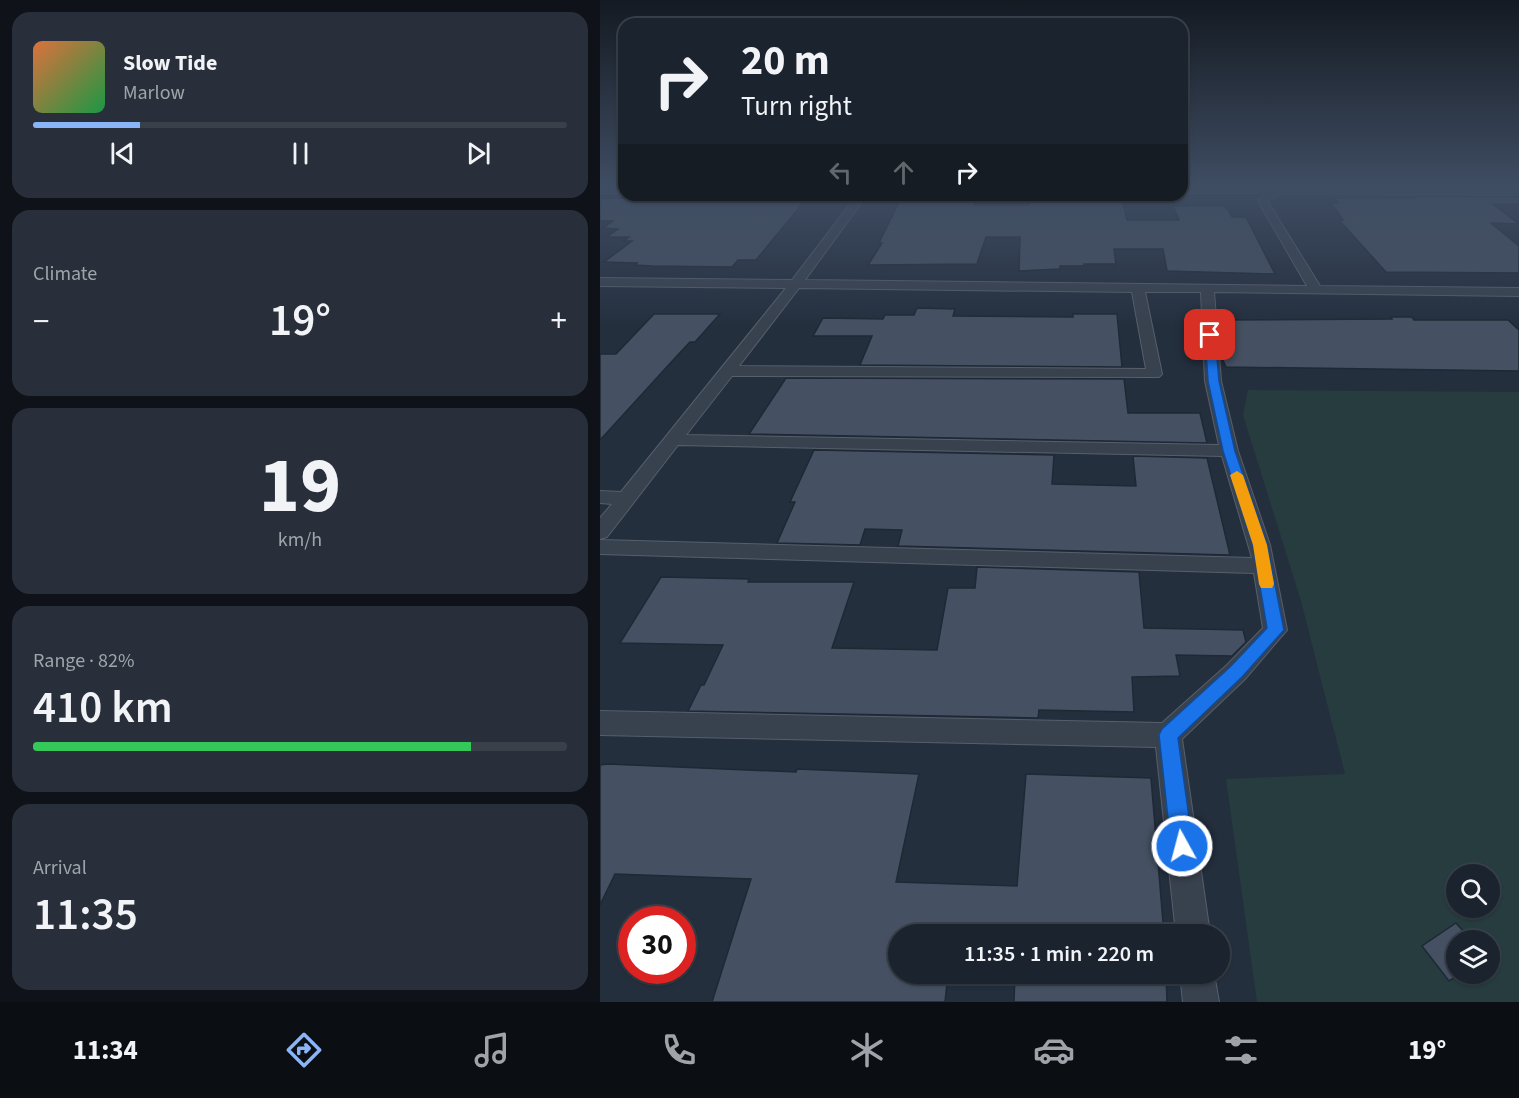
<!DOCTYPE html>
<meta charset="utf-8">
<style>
body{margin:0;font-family:"Source Sans 3",sans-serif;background:#282f3a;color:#f1f3f6;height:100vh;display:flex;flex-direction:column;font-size:22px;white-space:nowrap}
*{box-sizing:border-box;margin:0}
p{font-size:20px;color:#a0a4aa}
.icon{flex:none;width:33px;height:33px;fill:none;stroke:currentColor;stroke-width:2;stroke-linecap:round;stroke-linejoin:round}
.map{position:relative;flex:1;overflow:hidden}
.panel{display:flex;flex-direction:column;gap:12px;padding:12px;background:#0f1319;width:600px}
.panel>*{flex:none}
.hud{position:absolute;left:18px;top:18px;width:570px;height:183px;border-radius:18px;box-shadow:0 2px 4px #0004,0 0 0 2px #39404a;background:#1b232e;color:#f1f3f6;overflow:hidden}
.buttons{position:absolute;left:846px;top:864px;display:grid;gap:12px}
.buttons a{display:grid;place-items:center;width:54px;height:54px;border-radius:50%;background:#1b232e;box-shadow:0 2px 4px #0004,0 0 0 2px #39404a;font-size:30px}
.speed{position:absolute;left:18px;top:906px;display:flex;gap:12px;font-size:30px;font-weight:700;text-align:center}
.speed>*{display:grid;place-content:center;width:78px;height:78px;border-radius:50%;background:#1b232e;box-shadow:0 2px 4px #0004,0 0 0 2px #39404a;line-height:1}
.speed .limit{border:9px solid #d22;background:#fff;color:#111}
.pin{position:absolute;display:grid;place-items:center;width:51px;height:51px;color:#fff;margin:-26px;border-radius:12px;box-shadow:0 3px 9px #0006}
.me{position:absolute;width:66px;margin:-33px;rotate:353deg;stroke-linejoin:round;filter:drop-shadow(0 0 4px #0008)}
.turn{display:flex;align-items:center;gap:21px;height:126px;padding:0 24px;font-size:27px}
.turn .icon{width:78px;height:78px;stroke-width:2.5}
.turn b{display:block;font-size:42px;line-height:51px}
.lanes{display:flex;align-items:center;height:57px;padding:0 24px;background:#0003;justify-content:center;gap:30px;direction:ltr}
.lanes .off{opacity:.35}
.big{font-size:45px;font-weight:600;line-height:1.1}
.panel .tile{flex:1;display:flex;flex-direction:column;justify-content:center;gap:9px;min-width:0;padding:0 21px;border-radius:18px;background:#282f3a}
.panel .dial{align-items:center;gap:0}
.dial b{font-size:78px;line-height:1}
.song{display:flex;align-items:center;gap:18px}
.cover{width:72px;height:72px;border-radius:9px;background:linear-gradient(135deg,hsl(20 70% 55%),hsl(140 70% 35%))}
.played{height:6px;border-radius:3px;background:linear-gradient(90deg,#8ab4f8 20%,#39404a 20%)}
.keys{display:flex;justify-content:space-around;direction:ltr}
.heat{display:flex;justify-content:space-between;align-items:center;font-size:33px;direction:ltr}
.charge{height:9px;border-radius:4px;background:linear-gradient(90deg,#34c759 82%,#39404a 0)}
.trip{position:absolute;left:288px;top:924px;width:342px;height:60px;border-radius:30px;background:#1b232e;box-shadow:0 2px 4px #0004,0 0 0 2px #39404a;font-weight:600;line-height:60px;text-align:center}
.menu{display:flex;height:96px;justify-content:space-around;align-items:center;background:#0b0e12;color:#a0a4aa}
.menu .icon{width:42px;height:42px}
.menu .on{color:#8ab4f8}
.menu b{font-size:27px;color:#f1f3f6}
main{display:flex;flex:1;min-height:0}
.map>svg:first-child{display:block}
.green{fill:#263c3f;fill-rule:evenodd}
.building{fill:#455162;stroke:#1f2835;stroke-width:1.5}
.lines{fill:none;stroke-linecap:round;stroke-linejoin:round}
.minor-casing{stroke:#565f6c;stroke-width:2}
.minor{fill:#38414e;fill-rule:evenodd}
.route{fill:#1a73e8;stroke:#114b97;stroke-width:1.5}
.slow{fill:#f59e0b}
</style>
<main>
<section class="panel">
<div class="tile">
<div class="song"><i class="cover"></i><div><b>Slow Tide</b><p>Marlow</p></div></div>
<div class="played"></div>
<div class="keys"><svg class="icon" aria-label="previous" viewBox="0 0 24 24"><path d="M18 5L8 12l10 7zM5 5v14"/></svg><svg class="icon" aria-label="pause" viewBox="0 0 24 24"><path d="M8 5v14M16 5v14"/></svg><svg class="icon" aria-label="next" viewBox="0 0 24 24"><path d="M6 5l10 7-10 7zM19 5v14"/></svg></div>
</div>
<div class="tile"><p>Climate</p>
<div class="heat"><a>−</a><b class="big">19°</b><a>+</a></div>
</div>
<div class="tile dial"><b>19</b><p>km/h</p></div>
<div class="tile"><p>Range · 82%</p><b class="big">410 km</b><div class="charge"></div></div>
<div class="tile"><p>Arrival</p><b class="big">11:35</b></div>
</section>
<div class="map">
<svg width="919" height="1002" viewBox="0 0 919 1002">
<rect width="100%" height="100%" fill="#242f3e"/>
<path class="green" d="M648,390L919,392V1002H657L626,779L745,774L701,601L643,415ZM856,874H890V908H856ZM856,940H890V974H856Z"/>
<g class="building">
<polygon points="811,196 919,197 919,204 893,204 919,224 891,223 919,246 919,273 786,272 739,220 743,220 731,203 738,203 735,198 814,198"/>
<polygon points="0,198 104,199 204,202 156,260 138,260 132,267 53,266 35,265 37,263 4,262 32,241 24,241 29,237 7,237 18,229 3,228 13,221 0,221"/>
<polygon points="353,198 353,202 375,202 374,205 428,205 430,202 462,202 462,198 507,199 508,202 523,202 527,220 579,220 573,206 622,206 627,208 632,217 646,217 675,274 567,271 563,249 514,249 516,264 484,264 484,266 460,266 460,269 419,271 420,237 386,237 377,264 268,265 282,243 279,243 299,202 330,202 331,199"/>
<polygon points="317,308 355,309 353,316 473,317 473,314 517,314 522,367 260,365 272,336 213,336 223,318 283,319 285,315 314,315"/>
<polygon points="54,314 120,314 95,342 90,342 75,358 0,440 0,354 16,354"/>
<polygon points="791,317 812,317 814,320 908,320 919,330 919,371 626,367 621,356 618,320 792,319"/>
<polygon points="186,378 524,379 528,413 600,413 607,443 149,434"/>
<polygon points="214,450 454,455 452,484 536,486 533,456 607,458 630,555 298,546 302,530 265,529 260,545 177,543 195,502 190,502"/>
<polygon points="377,567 539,572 544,628 643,630 646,642 632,656 576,655 580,676 532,677 534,712 439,710 438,718 88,711 101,685 104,685 123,645 20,643 61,577 149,579 148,582 254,582 232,648 337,650 348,588 375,588"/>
<polygon points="8,764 196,772 197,769 319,774 296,882 417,886 426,774 551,778 564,934 298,934 298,974 348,974 345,1002 112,1002 151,879 15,874 0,905 0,765"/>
<polygon points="856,923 871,940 856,940 856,974 860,974 849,981 822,946"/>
<polygon points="415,974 566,974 567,1002 414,1002"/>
</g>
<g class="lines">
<defs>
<g id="minor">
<path d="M668,186L919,189V195L678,193L668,202L720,286L919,288V296L614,292L621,381L638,451L670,545L687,630L645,679L582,739L610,934H576L556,747L0,735V711L562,723L627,665L663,628L654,573L0,554V540L652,558L622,456L78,445L7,537L0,539V518L12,504L0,503V491L21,492L186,288L0,286V278L192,280L257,195H267L205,280L707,286L658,201L666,193H582V187ZM199,288L532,292L546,369L139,366ZM545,292H601L605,381L619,445L86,435L132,376L559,377L562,374Z"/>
<rect x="0" y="187" width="24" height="6"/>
<polygon points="580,974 614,974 619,1002 583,1002"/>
</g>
</defs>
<use href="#minor" class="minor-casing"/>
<use href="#minor" class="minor"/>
</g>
<linearGradient id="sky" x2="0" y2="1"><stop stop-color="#141a22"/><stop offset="0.57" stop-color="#3f4d63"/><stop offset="1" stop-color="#3f4d63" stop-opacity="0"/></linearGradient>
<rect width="919" height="327" fill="url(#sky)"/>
<polygon class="route" points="610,332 615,335 619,381 635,451 667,545 684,630 642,677 578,738 593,846 589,853 582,856 574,853 571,846 559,735 562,729 630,667 667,628 653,545 623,451 608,381 605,335"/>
<polygon class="slow" points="637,471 643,475 667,545 674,584 672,588 661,588 659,584 653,545 630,475"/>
</svg>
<div class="buttons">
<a><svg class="icon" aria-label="search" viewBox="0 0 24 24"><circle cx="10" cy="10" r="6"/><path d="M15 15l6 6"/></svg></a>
<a><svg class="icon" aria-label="layers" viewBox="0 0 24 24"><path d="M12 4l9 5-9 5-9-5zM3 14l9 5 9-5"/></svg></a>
</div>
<div class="speed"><div class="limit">30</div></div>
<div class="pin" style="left:610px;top:335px;background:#d93025"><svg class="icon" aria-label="arrive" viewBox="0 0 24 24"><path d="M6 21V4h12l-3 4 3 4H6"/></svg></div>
<svg class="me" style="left:582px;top:846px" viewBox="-20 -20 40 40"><circle r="17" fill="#1a73e8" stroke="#fff" stroke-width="3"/><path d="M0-11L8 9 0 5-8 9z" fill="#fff"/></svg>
<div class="trip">11:35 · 1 min · 220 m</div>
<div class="hud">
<div class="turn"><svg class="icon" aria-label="right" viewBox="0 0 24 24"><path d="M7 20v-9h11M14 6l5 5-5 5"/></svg><div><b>20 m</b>Turn right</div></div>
<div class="lanes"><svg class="icon off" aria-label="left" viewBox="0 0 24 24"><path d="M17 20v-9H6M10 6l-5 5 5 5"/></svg><svg class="icon off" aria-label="ahead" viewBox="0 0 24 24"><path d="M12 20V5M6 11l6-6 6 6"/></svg><svg class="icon" aria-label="right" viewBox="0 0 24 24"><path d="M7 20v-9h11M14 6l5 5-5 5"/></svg></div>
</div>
</div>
</main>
<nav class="menu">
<b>11:34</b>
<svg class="icon on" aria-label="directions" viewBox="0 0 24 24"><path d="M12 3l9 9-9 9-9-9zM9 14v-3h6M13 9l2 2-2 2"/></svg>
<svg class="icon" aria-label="music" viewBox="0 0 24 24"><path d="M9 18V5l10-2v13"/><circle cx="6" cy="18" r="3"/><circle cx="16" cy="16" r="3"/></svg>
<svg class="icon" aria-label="phone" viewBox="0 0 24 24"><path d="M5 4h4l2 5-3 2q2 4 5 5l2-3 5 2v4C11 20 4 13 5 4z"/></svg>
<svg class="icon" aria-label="climate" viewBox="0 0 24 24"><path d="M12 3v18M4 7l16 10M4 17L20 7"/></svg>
<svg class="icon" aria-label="car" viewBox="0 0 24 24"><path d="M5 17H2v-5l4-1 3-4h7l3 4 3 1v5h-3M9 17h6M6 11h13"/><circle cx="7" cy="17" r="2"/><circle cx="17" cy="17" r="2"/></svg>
<svg class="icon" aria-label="filters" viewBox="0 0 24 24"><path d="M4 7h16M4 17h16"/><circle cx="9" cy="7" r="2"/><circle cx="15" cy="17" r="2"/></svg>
<b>19°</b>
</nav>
